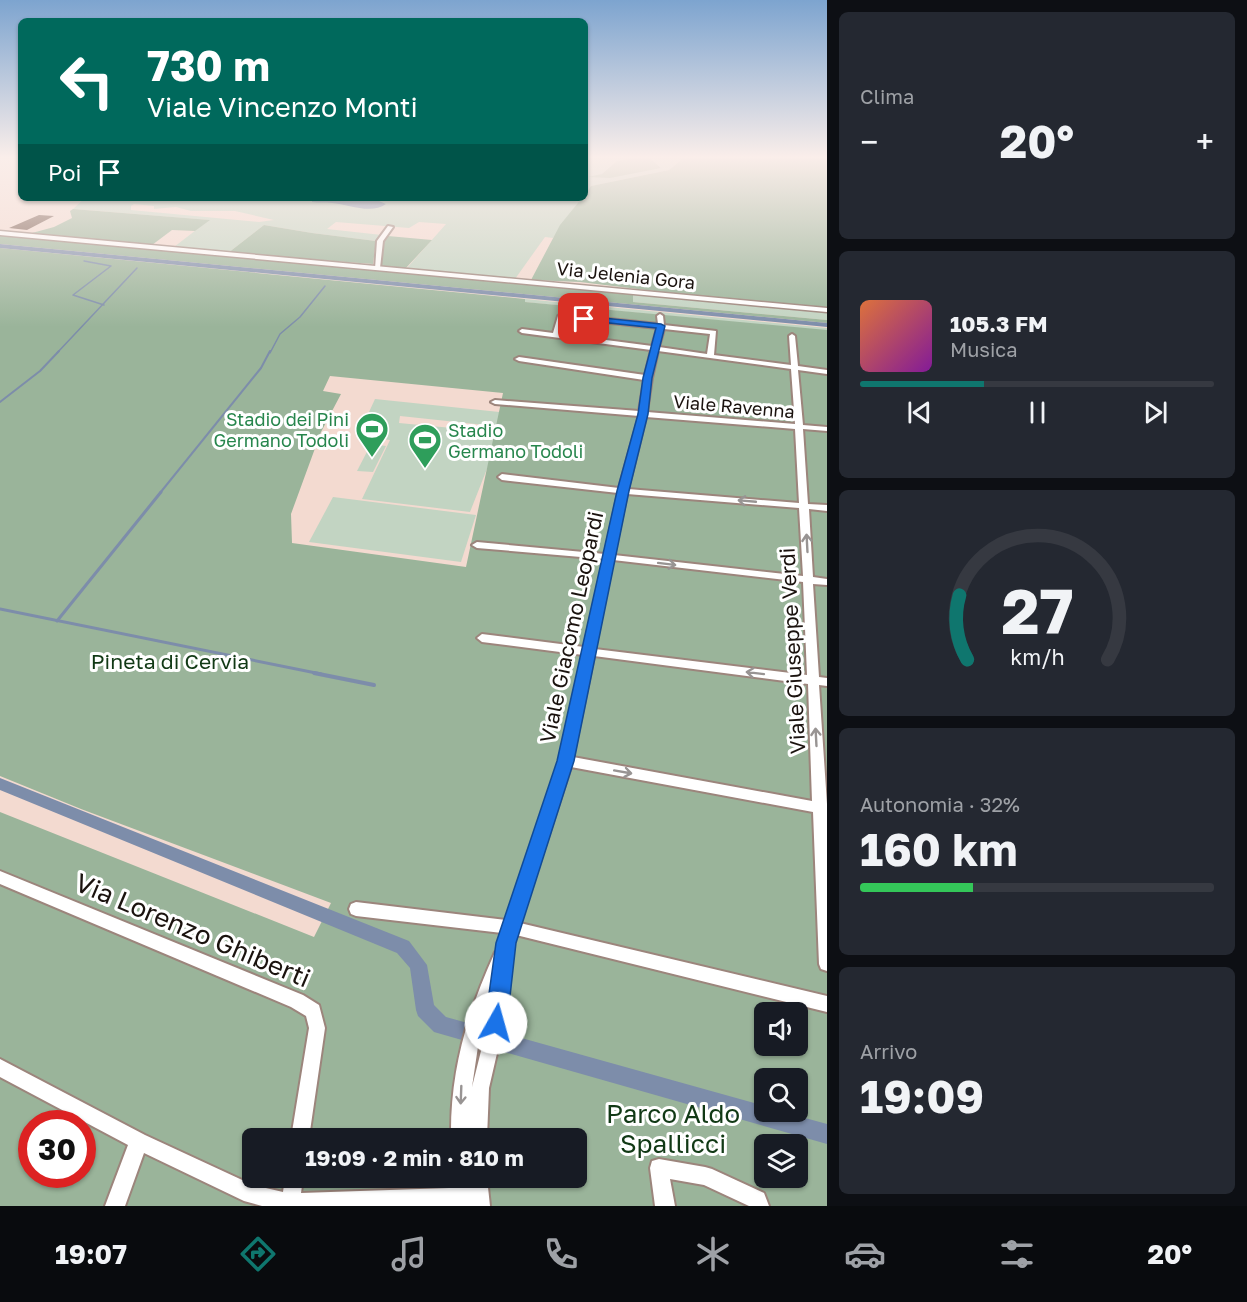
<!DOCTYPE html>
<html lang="it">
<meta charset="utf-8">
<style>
body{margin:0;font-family:"Golos Text",sans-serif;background:#242831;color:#f1f3f6;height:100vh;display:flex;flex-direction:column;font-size:22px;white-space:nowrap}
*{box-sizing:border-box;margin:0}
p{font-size:20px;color:#9ea1a6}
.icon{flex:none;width:33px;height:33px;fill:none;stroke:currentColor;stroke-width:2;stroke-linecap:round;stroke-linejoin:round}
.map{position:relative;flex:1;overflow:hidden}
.details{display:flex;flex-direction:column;gap:12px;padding:12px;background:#0d0f14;width:420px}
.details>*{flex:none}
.banner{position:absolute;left:18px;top:18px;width:570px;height:183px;border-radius:9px;box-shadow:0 2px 4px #0004;background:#00695c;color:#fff;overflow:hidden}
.fabs{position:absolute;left:754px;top:1002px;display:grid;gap:12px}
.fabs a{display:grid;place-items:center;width:54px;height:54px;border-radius:9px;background:#171b24;box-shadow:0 2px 4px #0004;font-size:30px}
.speed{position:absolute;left:18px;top:1110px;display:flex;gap:12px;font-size:30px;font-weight:700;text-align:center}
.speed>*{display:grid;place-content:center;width:78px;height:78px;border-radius:50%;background:#171b24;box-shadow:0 2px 4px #0004;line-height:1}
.speed .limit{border:9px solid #d22;background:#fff;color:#111}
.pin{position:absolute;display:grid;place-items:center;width:51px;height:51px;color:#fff;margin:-26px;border-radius:12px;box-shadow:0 3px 9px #0006}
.me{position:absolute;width:66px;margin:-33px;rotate:7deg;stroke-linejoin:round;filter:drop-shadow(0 0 4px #0008)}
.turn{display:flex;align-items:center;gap:21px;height:126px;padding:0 30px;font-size:27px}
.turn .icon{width:78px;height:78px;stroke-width:2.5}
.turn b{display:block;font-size:42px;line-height:51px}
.then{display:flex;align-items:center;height:57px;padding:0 30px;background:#0003;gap:12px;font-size:22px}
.big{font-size:45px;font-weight:700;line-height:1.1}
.details .card{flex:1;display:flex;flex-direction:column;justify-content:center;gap:9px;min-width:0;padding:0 21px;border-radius:9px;background:#242831}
.details .dial{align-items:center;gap:0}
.dial svg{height:156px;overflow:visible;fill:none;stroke:#363941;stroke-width:7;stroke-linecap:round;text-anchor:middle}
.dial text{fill:#f1f3f6;stroke:none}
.song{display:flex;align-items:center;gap:18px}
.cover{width:72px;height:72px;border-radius:9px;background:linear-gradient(135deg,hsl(20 70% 55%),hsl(290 70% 35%))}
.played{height:6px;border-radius:3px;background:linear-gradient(90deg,#0f766e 35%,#363941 35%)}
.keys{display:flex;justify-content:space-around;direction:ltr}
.heat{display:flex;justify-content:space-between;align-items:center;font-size:33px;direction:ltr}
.charge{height:9px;border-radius:4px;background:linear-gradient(90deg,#34c759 32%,#363941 0)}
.trip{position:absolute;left:242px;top:1128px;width:345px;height:60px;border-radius:9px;background:#171b24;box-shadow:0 2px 4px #0004;font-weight:700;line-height:60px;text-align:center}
.menu{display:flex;height:96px;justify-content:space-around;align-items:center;background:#090b0e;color:#9ea1a6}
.menu .icon{width:42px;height:42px}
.menu .selected{color:#0f766e}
.menu b{font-size:27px;color:#f1f3f6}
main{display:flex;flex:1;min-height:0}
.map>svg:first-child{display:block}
.green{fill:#c2d4c2;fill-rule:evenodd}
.forest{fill:#9ab49a;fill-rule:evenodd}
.water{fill:#7d8daa}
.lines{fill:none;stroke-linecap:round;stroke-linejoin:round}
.stream-far3{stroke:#7d8daa;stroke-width:1.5}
.stream-far2{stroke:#7d8daa;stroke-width:2}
.stream-far1{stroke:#7d8daa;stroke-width:3}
.stream{stroke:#7d8daa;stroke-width:4}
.canal{fill:#7d8daa;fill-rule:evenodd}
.building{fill:#725346}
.minor-casing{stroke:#9c857c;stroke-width:4}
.tertiary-casing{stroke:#9c857c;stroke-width:3}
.minor{fill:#fff;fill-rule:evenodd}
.tertiary{fill:#fff;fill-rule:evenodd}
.oneway{stroke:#989493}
.route{fill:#1a73e8;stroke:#114b97;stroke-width:1.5}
.labels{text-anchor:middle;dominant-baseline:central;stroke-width:6;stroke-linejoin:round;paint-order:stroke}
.far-street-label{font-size:18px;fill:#1a120e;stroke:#fff}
.far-leisure-label{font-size:18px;fill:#27864d;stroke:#fff;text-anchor:end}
.street-label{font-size:21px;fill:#1a120e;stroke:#fff}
.park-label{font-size:21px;fill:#113915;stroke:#fff}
.near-street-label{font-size:26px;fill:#1a120e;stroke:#fff}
.near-park-label{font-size:26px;fill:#113915;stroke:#fff}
</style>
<main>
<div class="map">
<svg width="827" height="1206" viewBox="0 0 827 1206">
<rect width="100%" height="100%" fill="#f3dad0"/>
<g class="green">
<polygon points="585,158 680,158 681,160 669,170 591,186 585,194"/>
<path d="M85,198H582L553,238L545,237L515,279L407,268L446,224L419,222L409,228L336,222L327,229L382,235L376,241L312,233L264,225L228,253L174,247L209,220L73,209ZM134,204L154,206V209L176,207L191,211H235L274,220L259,222L131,210V206Z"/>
<polygon points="633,294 827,313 827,320 633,302"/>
<polygon points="525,299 827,328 827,331 524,302"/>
<path d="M375,399L509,413L470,512L362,499L390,440L358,436ZM400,416L485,425L484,431L399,423Z"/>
<polygon points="371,444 386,446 373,472 357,471"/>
<polygon points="333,497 476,515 461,562 309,542"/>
</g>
<g class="forest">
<polygon points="636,158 649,158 661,168 610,178 588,177 602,174 617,161"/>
<polygon points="680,158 827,158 827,309 704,297 580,282 531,280 560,225 582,198 585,198 585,194 591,186 669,170 681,160"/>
<polygon points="73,209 210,220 195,231 172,230 152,245 32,233 54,227 72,218 70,211"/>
<polygon points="264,225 312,233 376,241 373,264 228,253"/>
<polygon points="0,234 633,294 633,302 827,320 827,323 0,244"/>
<polygon points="387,236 388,236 432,240 405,269 380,267 382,247"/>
<path d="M0,248L525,299V302L827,330V1206H0V812L314,937L331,903L81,809L0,776ZM330,376L503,393L466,567L292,543L291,514L321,432L341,394L323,391ZM765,1012H798V1046H765ZM765,1078H798V1112H765ZM32,1124H82V1174H32ZM252,1138H576V1178H252ZM765,1144H798V1178H765Z"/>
</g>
<path class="water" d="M312,198H381L379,201L386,204C371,215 348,204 332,203C325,202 319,203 312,202Z"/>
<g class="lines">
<g class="stream-far3">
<polyline points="84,261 111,266 73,295 104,305"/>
<polyline points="57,353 137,268"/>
<polyline points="270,353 280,334 300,317 325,286"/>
</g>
<g class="stream-far2">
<polyline points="0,402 40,371 59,351"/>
<polyline points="160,493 261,368 270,351"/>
</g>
<g class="stream-far1">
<polyline points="0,609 321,674"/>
<polyline points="57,621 161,492"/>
</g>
<polyline class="stream" points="314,673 374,685"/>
<g class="canal">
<polygon points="0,244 827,323 827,327 0,248"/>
<polygon points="0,778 409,941 427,965 434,1005 446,1017 765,1106 765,1112 783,1112 827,1124 827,1144 434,1032 418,1016 416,1010 410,968 397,953 0,790"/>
</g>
</g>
<polygon class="building" points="39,215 54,216 27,230 9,228"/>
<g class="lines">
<defs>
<g id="minor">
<polygon points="388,226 393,227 383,241 380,268 375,269 377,241"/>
<path d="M561,314L658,324L657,316L660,314L663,316L664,325L716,331L714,355L791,365L789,336L792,334L795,336L798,366L827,370V374L798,370L803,425L827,427V431L803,429L808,504L827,505V511L809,509L813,577L827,579V585L813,584L819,677L827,678V686L819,685L827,804V971L821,969L819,964L813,812L571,767L520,923L827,996V1012L516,935L514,943L504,1023L489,1088L487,1138H451C450,1070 467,1014 495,952L497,951L502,933L356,916L351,914L349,909L351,904L356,902L506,920L560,761L583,655L482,642L477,638L482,634L584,647L604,559L477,548L472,545L477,542L605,554L618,493L502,480L498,477L502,474L619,488L639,416L495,404L491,402L495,400L639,411L644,380L519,361L515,359L519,357L645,375L651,350L522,333L519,331L522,329L553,333L558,316ZM564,318L657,328L652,346L560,334ZM664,329L710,334L707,354L659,347ZM658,351L791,369L795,424L647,412L652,378ZM646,417L795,429L799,503L628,489ZM627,494L799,508L803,576L614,555ZM613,560L803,582L807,675L595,649ZM594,656L808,684L812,801L573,757ZM491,997L488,1023L472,1087L480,1033Z"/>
<polygon points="0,871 303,995 319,1005 325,1028 309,1138 291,1138 309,1028 306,1016 291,1007 0,884"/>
<polygon points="0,1059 145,1135 253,1185 283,1192 285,1178 303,1178 301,1193 449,1188 449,1178 487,1178 490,1206 262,1206 244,1201 144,1153 125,1206 105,1206 128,1145 0,1077"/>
<polygon points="659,1159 705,1167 712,1169 764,1193 769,1206 749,1206 704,1185 670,1179 675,1206 655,1206 650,1168 652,1161"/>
</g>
<polygon id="tertiary" points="0,231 827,308 827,312 0,235"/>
</defs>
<use href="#minor" class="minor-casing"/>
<use href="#tertiary" class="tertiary-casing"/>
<use href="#minor" class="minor"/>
<use href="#tertiary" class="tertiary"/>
</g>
<defs><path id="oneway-shaft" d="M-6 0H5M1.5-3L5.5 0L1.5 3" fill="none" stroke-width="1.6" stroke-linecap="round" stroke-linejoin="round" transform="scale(1.5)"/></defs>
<g class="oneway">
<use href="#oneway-shaft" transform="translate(747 501) rotate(-175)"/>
<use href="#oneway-shaft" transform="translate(807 543) rotate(-93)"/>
<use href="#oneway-shaft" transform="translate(667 564) rotate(7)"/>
<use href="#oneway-shaft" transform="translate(755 673) rotate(-173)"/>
<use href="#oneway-shaft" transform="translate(816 737) rotate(-93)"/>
<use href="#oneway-shaft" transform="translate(623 772) rotate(10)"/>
<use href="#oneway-shaft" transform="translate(461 1095) rotate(92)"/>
</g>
<linearGradient id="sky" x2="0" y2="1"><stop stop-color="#7da4cf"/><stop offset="0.48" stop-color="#faeeea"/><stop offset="1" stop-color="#faeeea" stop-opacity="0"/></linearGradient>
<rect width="827" height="327" fill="url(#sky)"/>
<polygon class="route" points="584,316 661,324 665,326 652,378 648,414 629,491 574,761 516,943 507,1023 503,1030 496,1033 488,1030 485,1023 496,943 557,761 617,491 638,414 643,378 656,328 581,320 581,317"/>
<defs>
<symbol id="stadium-pin" viewBox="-11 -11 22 30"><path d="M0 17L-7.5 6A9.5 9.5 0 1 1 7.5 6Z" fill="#2e9e5b" stroke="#fff"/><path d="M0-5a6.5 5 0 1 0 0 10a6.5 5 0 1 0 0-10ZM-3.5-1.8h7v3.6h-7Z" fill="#fff"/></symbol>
</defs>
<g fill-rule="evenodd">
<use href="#stadium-pin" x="353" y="410" width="38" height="52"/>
<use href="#stadium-pin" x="406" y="421" width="38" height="52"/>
</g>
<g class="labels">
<g class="far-street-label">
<text transform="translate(626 275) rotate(6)">Via Jelenia Gora</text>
<text transform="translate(734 406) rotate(5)">Viale Ravenna</text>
</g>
<g class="far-leisure-label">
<text x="349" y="419">Stadio dei Pini<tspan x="349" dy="21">Germano Todoli</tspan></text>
<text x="448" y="430" text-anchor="start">Stadio<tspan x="448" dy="21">Germano Todoli</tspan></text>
</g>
<g class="street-label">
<text transform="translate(571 627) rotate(-78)">Viale Giacomo Leopardi</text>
<text transform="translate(792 651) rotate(-93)">Viale Giuseppe Verdi</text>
</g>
<g class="park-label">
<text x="170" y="661">Pineta di Cervia</text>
</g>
<g class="near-street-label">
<text transform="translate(193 930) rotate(23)">Via Lorenzo Ghiberti</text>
</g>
<g class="near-park-label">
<text x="673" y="1113">Parco Aldo<tspan x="673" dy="30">Spallicci</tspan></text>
</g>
</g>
</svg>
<div class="fabs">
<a><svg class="icon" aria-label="sound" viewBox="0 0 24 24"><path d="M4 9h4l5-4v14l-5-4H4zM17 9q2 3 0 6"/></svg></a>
<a><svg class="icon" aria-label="search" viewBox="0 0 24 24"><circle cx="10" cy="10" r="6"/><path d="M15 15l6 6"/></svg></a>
<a><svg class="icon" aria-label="layers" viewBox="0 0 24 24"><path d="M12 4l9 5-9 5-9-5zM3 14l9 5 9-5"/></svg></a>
</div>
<div class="speed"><div class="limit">30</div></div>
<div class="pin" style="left:584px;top:319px;background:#d93025"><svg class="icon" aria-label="arrive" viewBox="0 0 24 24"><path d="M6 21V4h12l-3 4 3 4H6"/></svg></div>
<svg class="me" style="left:496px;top:1023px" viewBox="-20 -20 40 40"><circle r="19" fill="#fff"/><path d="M0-13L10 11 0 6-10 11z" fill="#1a73e8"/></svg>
<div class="trip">19:09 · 2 min · 810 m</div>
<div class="banner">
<div class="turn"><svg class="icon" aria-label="left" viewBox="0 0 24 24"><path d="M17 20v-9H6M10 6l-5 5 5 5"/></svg><div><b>730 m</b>Viale Vincenzo Monti</div></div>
<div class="then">Poi<svg class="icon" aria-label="arrive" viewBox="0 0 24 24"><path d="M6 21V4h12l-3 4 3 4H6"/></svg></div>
</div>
</div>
<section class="details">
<div class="card"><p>Clima</p>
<div class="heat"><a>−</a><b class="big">20°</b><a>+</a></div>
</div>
<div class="card">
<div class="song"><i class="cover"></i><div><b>105.3 FM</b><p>Musica</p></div></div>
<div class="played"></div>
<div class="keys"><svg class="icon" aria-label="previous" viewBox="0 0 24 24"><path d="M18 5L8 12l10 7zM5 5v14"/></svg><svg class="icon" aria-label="pause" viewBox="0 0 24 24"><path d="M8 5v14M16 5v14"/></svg><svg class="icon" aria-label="next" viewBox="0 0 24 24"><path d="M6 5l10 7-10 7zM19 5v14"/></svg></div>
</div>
<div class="card dial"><svg viewBox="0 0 100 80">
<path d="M14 69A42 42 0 1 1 86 69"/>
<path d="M14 69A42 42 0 0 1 10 36" stroke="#0f766e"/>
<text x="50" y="56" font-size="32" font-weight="700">27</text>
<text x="50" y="72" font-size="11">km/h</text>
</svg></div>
<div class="card"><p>Autonomia · 32%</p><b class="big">160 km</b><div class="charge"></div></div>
<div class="card"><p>Arrivo</p><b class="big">19:09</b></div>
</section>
</main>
<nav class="menu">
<b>19:07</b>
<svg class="icon selected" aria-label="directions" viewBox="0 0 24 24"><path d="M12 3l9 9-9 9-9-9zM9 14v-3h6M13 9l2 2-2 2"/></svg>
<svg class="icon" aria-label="music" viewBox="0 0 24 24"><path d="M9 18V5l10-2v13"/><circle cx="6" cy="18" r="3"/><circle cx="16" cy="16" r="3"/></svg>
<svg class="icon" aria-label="phone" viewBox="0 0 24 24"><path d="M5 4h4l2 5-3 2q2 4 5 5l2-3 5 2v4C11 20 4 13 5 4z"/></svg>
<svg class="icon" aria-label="climate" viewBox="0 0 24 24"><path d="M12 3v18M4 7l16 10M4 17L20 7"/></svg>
<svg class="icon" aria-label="car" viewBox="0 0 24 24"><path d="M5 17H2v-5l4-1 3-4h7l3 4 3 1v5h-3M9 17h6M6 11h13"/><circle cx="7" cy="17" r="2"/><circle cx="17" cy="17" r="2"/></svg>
<svg class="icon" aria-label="filters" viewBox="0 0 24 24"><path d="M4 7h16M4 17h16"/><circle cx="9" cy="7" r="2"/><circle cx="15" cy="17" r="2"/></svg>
<b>20°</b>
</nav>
